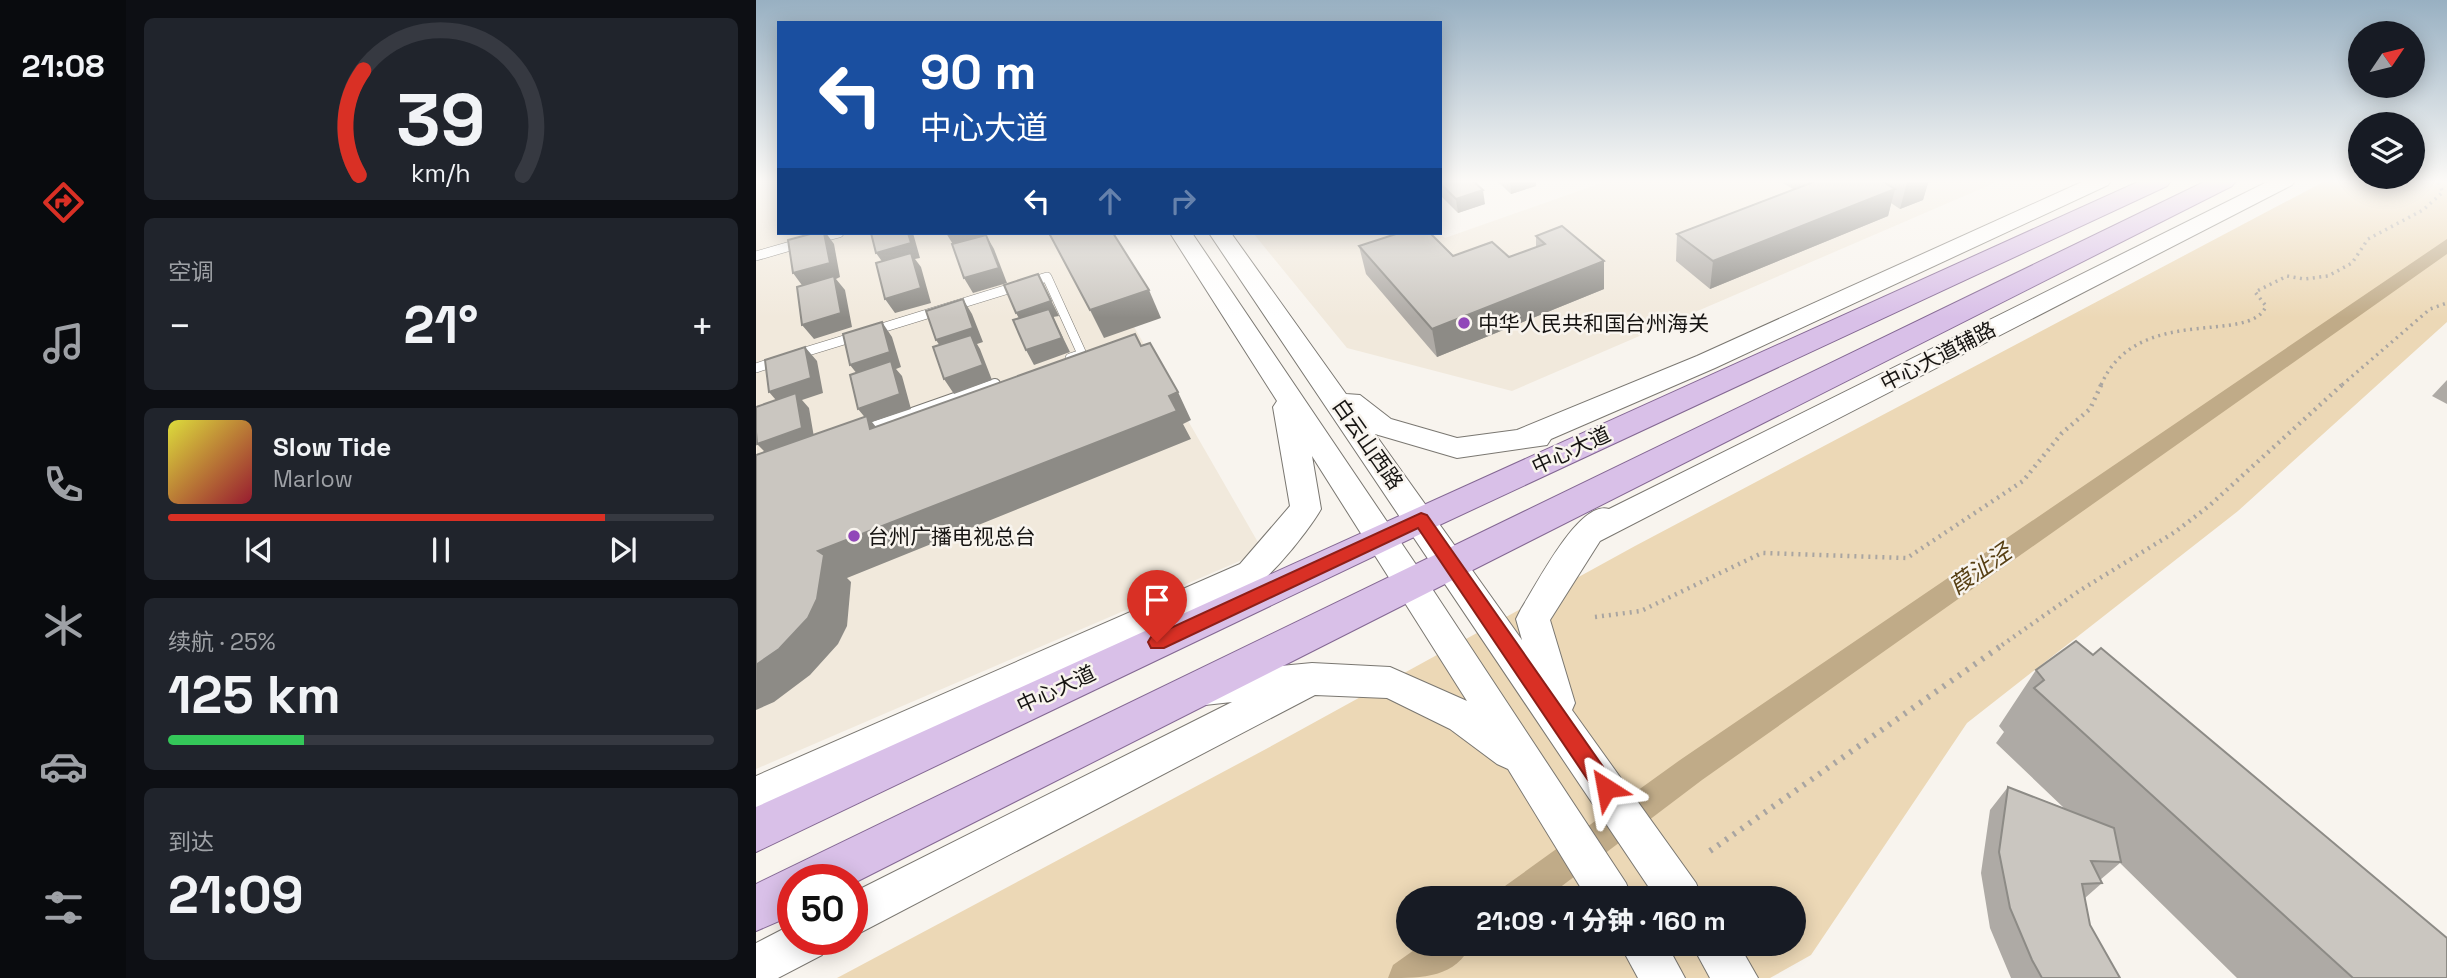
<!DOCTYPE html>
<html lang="zh">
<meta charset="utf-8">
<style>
body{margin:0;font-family:"Space Grotesk","Noto Sans SC",sans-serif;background:#20242c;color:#f1f3f6;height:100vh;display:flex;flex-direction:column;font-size:26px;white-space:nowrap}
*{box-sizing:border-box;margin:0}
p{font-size:23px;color:#9ea1a6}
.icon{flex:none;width:38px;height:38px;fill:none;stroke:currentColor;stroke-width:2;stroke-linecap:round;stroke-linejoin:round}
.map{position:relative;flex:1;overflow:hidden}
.side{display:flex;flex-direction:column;gap:18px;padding:18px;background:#0d0f14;width:630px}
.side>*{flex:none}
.banner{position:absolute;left:21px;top:21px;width:665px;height:214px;border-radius:0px;box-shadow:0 4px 18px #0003;background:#1a4fa0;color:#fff;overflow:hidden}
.needle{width:46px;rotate:55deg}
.tools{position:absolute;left:1592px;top:21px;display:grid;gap:14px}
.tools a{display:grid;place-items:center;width:77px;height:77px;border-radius:50%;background:#171b24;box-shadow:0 4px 18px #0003;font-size:35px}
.speed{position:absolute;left:21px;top:864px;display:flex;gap:14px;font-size:35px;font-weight:700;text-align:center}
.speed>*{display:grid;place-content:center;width:91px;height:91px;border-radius:50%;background:#171b24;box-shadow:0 4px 18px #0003;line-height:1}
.speed .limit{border:10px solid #d22;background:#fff;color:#111}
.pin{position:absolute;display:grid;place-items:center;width:60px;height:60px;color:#fff;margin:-72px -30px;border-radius:50% 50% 50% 0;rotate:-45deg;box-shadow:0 0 7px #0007}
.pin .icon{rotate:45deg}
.me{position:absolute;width:77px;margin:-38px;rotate:326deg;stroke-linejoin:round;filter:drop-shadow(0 0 5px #0008)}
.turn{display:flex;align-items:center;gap:24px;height:147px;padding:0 28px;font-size:32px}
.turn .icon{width:91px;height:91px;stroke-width:2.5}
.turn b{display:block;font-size:49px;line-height:60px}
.lanes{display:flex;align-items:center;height:66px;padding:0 28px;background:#0003;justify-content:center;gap:35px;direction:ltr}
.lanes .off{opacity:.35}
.big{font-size:52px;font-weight:800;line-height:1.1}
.side .tile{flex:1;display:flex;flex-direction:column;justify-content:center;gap:10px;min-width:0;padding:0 24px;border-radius:10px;background:#20242c}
.side .dial{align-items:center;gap:0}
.dial svg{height:182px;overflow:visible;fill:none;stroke:#363941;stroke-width:7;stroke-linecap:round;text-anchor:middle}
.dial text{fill:#f1f3f6;stroke:none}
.song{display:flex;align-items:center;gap:21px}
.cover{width:84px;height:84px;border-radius:10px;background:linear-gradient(135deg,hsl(60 70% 55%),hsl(350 70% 35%))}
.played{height:7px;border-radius:4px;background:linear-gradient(90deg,#d93025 80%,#363941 80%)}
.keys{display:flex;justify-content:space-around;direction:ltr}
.heat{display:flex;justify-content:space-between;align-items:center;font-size:38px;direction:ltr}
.charge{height:10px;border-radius:5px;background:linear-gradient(90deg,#34c759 25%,#363941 0)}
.trip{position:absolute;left:640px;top:886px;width:410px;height:70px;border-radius:35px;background:#171b24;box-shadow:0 4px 18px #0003;font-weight:800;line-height:70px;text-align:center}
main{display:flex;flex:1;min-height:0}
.tab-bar{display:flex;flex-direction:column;width:126px;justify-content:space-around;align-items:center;background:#090b0e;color:#9ea1a6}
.tab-bar .icon{width:49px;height:49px}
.tab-bar .selected{color:#d93025}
.tab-bar b{font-size:32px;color:#f1f3f6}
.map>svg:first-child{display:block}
.built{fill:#f1e9dc}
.green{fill:#ecd8b6;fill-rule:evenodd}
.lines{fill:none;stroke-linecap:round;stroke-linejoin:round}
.canal{fill:#c0ab88;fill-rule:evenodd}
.lane-far1-casing{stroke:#7a7771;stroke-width:10}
.lane-casing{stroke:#7a7771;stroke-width:12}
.secondary-casing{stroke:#7a7771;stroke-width:2}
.primary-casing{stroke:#846893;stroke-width:2}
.path-far2{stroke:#a9a5a1;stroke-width:3.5;stroke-dasharray:2 4.5;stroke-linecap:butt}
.path-far1{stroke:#a9a5a1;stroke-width:4.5;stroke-dasharray:2 5;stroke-linecap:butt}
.path{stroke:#a9a5a1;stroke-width:6;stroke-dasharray:2.5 7;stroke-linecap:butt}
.lane-far1{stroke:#fff;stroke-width:9}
.lane{stroke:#fff;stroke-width:10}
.secondary{fill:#fff;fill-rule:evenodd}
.primary{fill:#d9c0e8;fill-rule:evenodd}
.wall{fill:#aeaaa5}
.shaded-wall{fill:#8d8b86}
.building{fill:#cac6c0;stroke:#8d8b86;stroke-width:2}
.route{fill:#d93025;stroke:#8d1f18;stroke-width:2}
.poi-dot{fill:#9147b9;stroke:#f8f4ee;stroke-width:2.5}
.labels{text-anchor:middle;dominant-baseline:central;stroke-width:5;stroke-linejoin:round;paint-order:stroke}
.poi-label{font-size:21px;fill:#161412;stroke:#f8f4ee;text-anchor:start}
.street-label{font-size:21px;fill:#161412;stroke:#f8f4ee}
.water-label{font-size:23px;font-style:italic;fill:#563f13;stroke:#f8f4ee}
</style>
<main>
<nav class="tab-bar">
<b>21:08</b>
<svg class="icon selected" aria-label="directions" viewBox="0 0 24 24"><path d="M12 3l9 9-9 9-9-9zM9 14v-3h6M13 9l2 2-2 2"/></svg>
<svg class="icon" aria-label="music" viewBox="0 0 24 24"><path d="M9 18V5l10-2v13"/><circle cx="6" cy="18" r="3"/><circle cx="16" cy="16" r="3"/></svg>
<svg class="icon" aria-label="phone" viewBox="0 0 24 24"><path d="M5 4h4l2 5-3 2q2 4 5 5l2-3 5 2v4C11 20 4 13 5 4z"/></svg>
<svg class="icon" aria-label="climate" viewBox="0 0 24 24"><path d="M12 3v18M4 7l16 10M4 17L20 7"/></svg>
<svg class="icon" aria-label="car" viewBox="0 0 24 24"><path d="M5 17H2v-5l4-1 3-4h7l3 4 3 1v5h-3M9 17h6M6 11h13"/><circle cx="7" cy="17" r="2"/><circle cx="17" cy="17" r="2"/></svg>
<svg class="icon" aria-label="filters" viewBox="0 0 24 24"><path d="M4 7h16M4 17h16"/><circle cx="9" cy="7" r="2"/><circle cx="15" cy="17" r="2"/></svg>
</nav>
<section class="side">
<div class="tile dial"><svg viewBox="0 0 100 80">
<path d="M14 69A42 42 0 1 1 86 69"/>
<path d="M14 69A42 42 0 0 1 16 23" stroke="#d93025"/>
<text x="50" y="56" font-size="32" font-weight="700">39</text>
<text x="50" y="72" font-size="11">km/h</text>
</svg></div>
<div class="tile"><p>空调</p>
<div class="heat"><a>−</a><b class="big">21°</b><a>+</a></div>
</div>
<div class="tile">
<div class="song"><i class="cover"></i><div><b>Slow Tide</b><p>Marlow</p></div></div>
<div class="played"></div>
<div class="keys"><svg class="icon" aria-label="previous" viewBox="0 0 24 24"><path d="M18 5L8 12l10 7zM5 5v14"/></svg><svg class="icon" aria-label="pause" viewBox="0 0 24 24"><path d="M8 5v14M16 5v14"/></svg><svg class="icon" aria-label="next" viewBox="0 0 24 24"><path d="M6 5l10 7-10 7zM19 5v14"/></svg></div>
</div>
<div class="tile"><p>续航 · 25%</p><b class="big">125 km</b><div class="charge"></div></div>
<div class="tile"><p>到达</p><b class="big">21:09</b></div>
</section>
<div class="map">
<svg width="1691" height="978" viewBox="0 0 1691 978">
<rect width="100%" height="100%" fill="#f8f4ee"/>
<g class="built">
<polygon points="0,181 23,181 23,233 324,233 507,551 0,769"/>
<polygon points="851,181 1243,181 756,391 591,348 497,233 683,233 689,238"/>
</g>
<path class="green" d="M1569,181H1691V322L1482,511L1211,723L1055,955L1014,978H81L510,749L879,546ZM653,898H1038V943H653Z"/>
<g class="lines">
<g class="canal">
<polygon points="1691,239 1691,254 946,780 790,898 744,898 749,886 924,760"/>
<path d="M668,943H716C700,978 667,978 632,978L637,965Z"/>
</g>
<defs>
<g id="lane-far1">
<polyline points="60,239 83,233"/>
<polyline points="0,256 45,243"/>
<polyline points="116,331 291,277 326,354 314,358"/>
<polyline points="39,355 101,336"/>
<polyline points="0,368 21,361"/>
</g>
<polyline id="lane" points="105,431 239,384"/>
<g id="secondary">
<path d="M1328,181H1355L1352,185L959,368L795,439L791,445L701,458L619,434L766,640L760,619L765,609C780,586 823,499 853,509L1513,181H1539L1536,185L844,541L794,620L819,703L816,710L940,883L946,898H900L453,233H475L590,394L604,395L635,419L701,438L761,430L941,356Z"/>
<path d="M414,233H436L667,575L870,883L876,898H831L752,769L741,764L694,729L631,698L559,695L96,937V893L476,702L449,705L436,700L431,689L436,678L449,673L556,663L634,667L711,701L556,456L565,509C554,529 496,605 473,598L0,814V776L484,564L534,506L517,407L521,401Z"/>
<polygon points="37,924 37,940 72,940 66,955 22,978 0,978 0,943"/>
<polygon points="863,943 910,943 929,978 882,978"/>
<polygon points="935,943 982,943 1002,978 954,978"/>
</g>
<g id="primary">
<polygon points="1384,181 1415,181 1411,186 677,528 0,852 0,807"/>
<polygon points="1450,181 1480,181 1476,186 96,884 96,880 37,880 37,915 0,931 0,884"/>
</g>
</defs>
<use href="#lane-far1" class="lane-far1-casing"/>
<use href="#lane" class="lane-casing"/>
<use href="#secondary" class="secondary-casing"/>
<use href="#primary" class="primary-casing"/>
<g class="path-far2">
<path d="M1345,385C1381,302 1494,346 1510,306L1499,292L1531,276L1548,279L1572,276L1596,263L1612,239L1667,210L1687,192L1681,181"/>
<polyline points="1586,385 1674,309 1691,303"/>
</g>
<g class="path-far1">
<polyline points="839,617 885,611 1006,553 1151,558 1267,481 1306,433 1334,409 1346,383"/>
<polyline points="1246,645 1323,591 1419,532 1453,506 1588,383"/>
</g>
<polyline class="path" points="954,851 1249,643"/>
<use href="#lane-far1" class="lane-far1"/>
<use href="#lane" class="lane"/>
<use href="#secondary" class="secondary"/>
<use href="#primary" class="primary"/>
</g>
<g class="wall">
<polygon points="684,181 729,204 702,213 684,195"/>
<polygon points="741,181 780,181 780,186 755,194"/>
<polygon points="1027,181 1177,181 1172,183 1167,200 1144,209 1135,203 1132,216 954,289 920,261 921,234 1037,189 1027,183"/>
<polygon points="780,236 848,261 848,289 681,357 610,274 603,246 697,256 753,257 780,247"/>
<polygon points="1691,380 1691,404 1676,396"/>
<polygon points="1280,670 1691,978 1481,978 1364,863 1344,880 1346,883 1329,898 1334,925 1364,978 1255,978 1234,928 1225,873 1234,810 1252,787 1308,808 1240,743 1248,732 1243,726"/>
</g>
<g class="shaded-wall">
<polygon points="754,181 780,181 780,186 755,194"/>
<polygon points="1153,181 1177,181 1172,183 1167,200 1144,209 1151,182"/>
<polygon points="1139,189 1132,216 954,289 957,261"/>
<polygon points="727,190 729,204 702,213 700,199"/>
<polygon points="68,233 70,233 78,244 84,277 80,279 89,290 96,327 58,339 46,325 48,288 37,273"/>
<polygon points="152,233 157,233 164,258 159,259 165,267 175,303 139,313 129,299 130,267 120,253"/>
<polygon points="190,233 229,233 230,237 198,246"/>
<polygon points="230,235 238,249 251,283 217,293 208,278"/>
<polygon points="848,261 848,289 681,357 676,329"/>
<polygon points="282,274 303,316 297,317 314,352 278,365 270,350 268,327 260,313"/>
<polygon points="393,290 405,318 348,338 334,310"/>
<polygon points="207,299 216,314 227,342 221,344 224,349 236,380 198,394 188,379 190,355 180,340"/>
<polygon points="126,322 136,337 145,367 140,369 146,376 155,409 116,422 134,444 114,429 112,421 102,409 106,380 94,365"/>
<polygon points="49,347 61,361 67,393 46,400 53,408 59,443 15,458 1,444 26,407 13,392"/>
<polygon points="422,392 435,420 427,424 435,439 91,578 95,582 91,626 82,644 54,675 18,702 0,710 0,665 62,551"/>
</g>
<g class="building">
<polygon points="684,181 717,181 727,190 700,199 684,183"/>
<polygon points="1060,181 1126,181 1139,189 957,261 921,234"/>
<polygon points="806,226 848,261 676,329 603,246 643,233 674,233 697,256 736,242 753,257 789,244 780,236"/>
<polygon points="58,233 68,233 74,263 37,273 32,240"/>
<polygon points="115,233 152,233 155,243 120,253"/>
<polygon points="293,233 357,233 393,290 334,310"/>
<polygon points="230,235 243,268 208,278 196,244"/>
<polygon points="155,253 165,288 129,299 120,263"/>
<polygon points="282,274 295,301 260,313 248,285"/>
<polygon points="78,276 85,313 46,325 41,287"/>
<polygon points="207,299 217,328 180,340 170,311"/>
<polygon points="293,309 306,338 270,350 257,320"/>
<polygon points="126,322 134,352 94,365 87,334"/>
<polygon points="379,334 385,346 394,343 422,392 413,396 421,411 62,551 68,555 61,599 52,618 23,649 0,665 0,455 111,416 114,429"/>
<polygon points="215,335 227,365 188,379 177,347"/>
<polygon points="49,347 55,378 13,392 9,360"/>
<polygon points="135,361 144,394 102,409 94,375"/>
<polygon points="40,393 46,428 1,444 0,432 0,407"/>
<polygon points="1320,641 1337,655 1345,648 1691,938 1691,978 1597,978 1278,688 1288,680 1280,670"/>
<polygon points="1252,787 1358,828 1365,862 1335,861 1346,883 1326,884 1334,925 1364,978 1286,978 1276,960 1254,908 1243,852"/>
</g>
<linearGradient id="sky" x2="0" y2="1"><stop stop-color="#98b0c2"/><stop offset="0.57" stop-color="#fcfaf7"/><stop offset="1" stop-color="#fcfaf7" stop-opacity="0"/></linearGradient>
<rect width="1691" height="318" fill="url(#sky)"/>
<polygon class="route" points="665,513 671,515 857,781 860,788 857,795 850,798 842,795 662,528 408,648 395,648 392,642 395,637"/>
<g class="poi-dot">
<circle cx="708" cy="323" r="7"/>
<circle cx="98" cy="536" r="7"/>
</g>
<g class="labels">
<g class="poi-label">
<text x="722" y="323">中华人民共和国台州海关</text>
<text x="112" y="536">台州广播电视总台</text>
</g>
<g class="street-label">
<text transform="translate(1182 356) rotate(-27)">中心大道辅路</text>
<text transform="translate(612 444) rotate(55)">白云山西路</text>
<text transform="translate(815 450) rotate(-25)">中心大道</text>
<text transform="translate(300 689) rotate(-25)">中心大道</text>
</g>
<g class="water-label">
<text transform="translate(1224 569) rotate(-35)">葭沚泾</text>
</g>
</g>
</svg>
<div class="tools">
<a><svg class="needle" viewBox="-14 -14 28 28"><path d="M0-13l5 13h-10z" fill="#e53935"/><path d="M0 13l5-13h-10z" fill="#9ea1a6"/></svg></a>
<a><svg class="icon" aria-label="layers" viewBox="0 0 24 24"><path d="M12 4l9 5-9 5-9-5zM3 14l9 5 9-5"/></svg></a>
</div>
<div class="speed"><div class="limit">50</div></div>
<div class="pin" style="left:401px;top:642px;background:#d93025"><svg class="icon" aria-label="arrive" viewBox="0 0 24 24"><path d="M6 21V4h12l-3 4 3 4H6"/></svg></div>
<svg class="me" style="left:850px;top:788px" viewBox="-20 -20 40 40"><path d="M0-17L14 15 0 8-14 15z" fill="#d93025" stroke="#fff" stroke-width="4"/></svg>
<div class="trip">21:09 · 1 分钟 · 160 m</div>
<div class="banner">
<div class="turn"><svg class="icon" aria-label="left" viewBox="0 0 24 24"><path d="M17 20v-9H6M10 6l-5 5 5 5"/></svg><div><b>90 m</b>中心大道</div></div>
<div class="lanes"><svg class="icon" aria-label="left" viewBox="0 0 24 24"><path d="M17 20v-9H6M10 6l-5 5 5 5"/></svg><svg class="icon off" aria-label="ahead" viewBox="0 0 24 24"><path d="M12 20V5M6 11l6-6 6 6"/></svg><svg class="icon off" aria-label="right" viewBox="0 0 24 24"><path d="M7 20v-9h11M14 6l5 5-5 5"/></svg></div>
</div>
</div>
</main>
